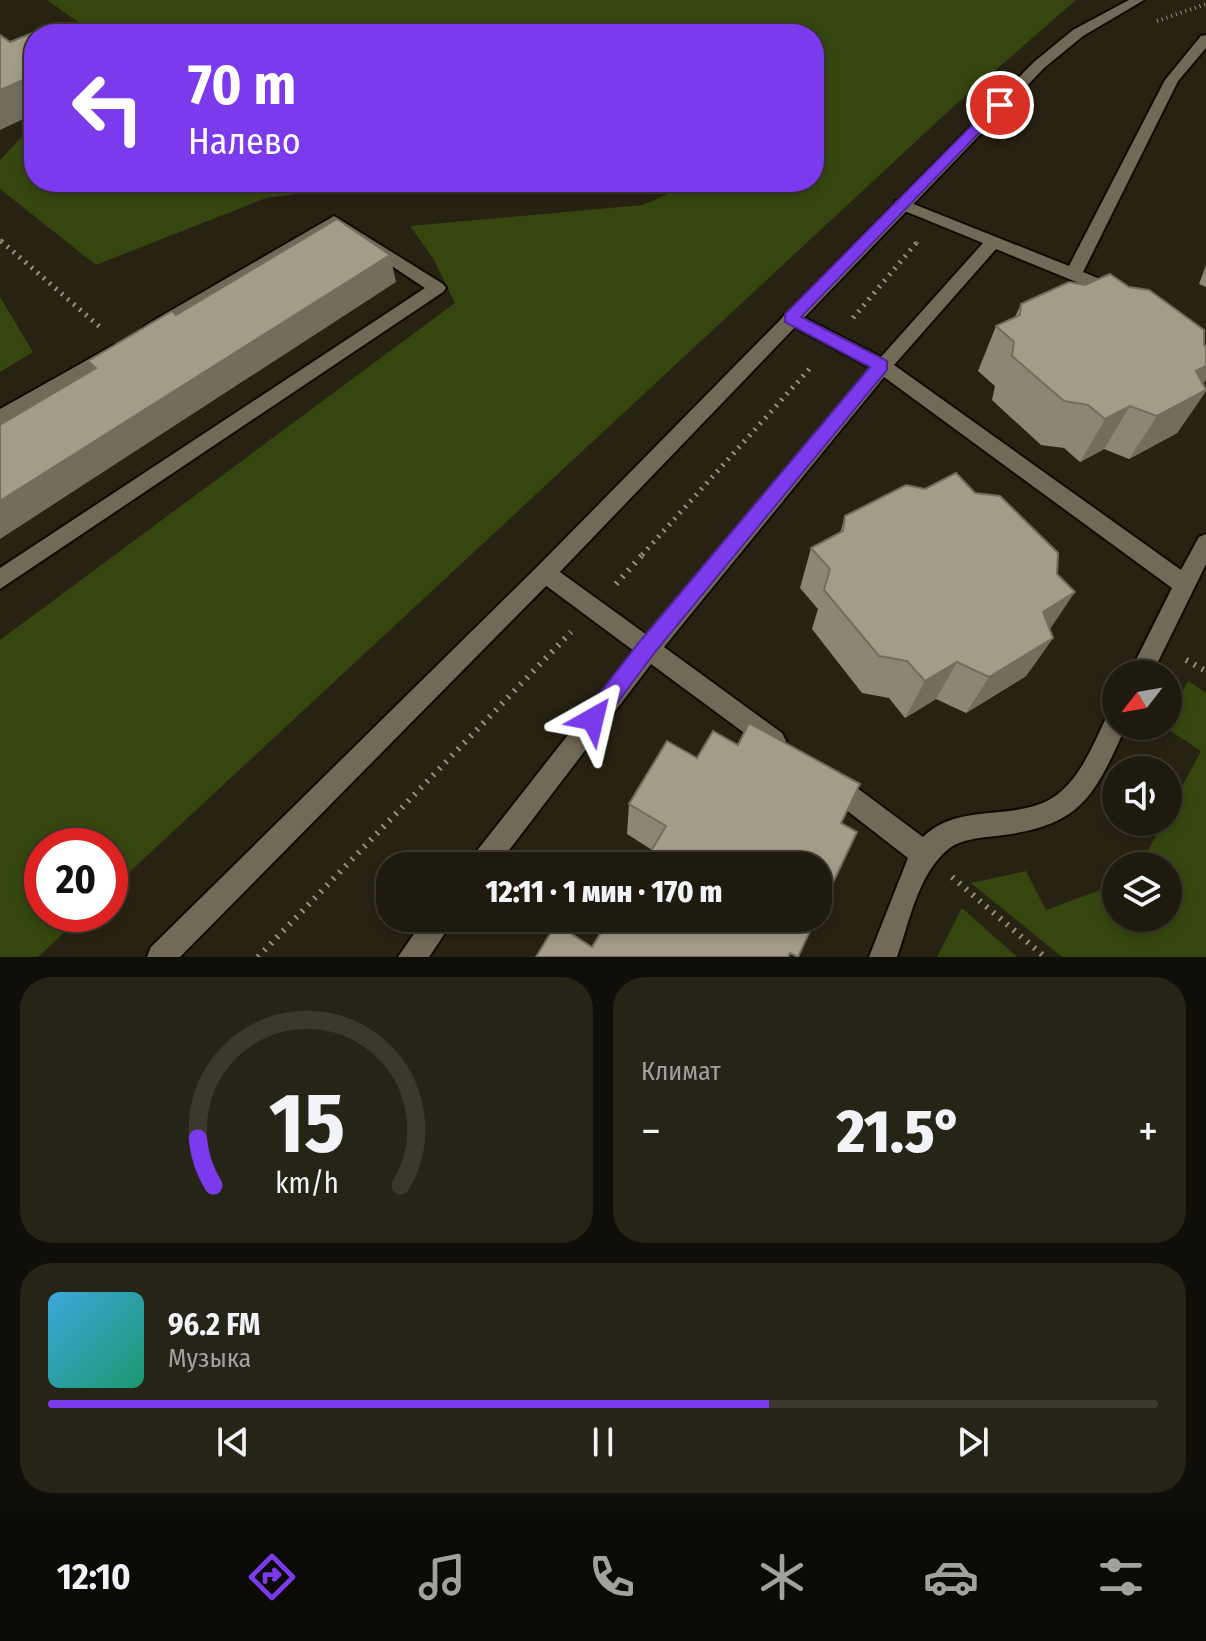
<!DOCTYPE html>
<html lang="ru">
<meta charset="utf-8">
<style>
body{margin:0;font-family:"Fira Sans Condensed",sans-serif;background:#262317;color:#f1f3f6;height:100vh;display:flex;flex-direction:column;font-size:30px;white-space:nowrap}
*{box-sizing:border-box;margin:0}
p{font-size:26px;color:#a1a19e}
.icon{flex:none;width:44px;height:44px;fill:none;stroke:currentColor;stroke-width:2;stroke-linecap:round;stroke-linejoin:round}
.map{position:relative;height:957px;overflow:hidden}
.details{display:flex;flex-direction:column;gap:20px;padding:20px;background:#100e08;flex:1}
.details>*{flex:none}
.hud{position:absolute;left:24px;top:24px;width:800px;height:168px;border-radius:32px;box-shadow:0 4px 12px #0003,0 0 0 2px #3c382e;background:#7c3aed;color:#fff;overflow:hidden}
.needle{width:52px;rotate:239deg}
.tools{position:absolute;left:1102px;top:660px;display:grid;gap:16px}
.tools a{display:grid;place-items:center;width:80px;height:80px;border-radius:50%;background:#1e1a0e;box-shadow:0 4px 12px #0003,0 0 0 2px #3c382e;font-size:40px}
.speed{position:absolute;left:24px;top:828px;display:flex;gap:16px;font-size:40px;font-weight:700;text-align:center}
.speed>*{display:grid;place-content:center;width:104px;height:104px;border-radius:50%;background:#1e1a0e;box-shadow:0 4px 12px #0003,0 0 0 2px #3c382e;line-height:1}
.speed .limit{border:12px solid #d22;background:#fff;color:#111}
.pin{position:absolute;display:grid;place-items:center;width:68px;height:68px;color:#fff;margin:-34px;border:4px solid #fff;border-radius:50%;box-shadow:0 2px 8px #0007}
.me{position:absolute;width:88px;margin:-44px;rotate:37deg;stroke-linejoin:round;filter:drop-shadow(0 0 6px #0008)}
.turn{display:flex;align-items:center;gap:28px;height:168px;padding:0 32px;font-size:36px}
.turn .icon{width:104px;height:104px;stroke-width:2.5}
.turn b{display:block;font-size:56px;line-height:68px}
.big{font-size:60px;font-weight:800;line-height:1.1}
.details .widget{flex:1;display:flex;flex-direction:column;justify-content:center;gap:12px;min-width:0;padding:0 28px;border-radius:32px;background:#262317}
.details .dial{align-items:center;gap:0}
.dial svg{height:208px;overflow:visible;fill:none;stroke:#3c382e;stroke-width:7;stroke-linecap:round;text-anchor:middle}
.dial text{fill:#f1f3f6;stroke:none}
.song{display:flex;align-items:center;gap:24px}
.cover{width:96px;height:96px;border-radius:12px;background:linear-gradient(135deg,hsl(200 70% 55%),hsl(160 70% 35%))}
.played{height:8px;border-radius:4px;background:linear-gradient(90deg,#7c3aed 65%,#3c382e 65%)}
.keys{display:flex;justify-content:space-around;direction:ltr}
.heat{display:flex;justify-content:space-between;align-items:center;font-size:44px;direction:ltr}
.details .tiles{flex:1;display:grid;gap:20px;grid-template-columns:1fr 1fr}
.widget:last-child{grid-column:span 2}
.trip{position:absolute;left:376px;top:852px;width:456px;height:80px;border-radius:32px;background:#1e1a0e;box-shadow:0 4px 12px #0003,0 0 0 2px #3c382e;font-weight:800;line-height:80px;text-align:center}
.menu{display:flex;height:128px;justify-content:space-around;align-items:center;background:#0c0a06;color:#a1a19e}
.menu .icon{width:56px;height:56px}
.menu .on{color:#7c3aed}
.menu b{font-size:36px;color:#f1f3f6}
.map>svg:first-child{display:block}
.green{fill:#35470f}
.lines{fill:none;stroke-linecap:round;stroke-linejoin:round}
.lane-casing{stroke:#100b01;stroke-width:4}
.street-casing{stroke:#100b01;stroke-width:4}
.path-far2{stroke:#959083;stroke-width:4;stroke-dasharray:1 4;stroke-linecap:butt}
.path-far1{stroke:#959083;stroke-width:5;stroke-dasharray:2 6;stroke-linecap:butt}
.path{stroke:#959083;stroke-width:6;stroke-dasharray:2 7;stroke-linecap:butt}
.lane{fill:#706a57;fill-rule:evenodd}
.street{fill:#706a57;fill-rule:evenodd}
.wall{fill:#8c8675}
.shaded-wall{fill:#726d5f}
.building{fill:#a39c88;stroke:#726d5f;stroke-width:2}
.route{fill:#7c3aed;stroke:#51269a;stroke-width:2}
</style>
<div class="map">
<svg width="1206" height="957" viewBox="0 0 1206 957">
<rect width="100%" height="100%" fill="#282212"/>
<g class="green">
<polygon points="47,0 1076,0 954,106 110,890 110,846 42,846 42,914 84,914 38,957 0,957 0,640 455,303 433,258 410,226 643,205 695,182 814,182 814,34 95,34"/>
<polygon points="28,130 34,132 34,182 384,182 266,198 96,265 0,189 0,160"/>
<polygon points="0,297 33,352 0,372"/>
<polygon points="1188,681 1206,693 1206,957 1062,957 971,883 1026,871 1046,910 1116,884 1116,918 1168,918 1168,866 1140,866 1163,822 1168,822 1168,813 1201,751 1163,726 1168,726 1168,718"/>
<polygon points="962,908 1017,957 937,957"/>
</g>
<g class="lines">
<defs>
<g id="lane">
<polygon points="1206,35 1206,48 1178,81 1083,272 1120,287 1123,291 1120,295 1108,295 996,249 894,365 1181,570 1199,537 1206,534 1206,564 1152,674 1129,674 1172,588 884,377 664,647 782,733 786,741 782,749 774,752 766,749 651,664 497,866 468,866 472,857 634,651 537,579 534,573 537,567 545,564 553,567 647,635 871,368 785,322 782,318 785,314 797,314 881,357 983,243 895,207 895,201 901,199 1069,266 1165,80 1201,36"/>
<polygon points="334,216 443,284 446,288 443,292 0,589 0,568 425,288 334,228 158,333 146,333 143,329 146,325"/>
<polygon points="114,345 123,351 120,356 0,425 0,409"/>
<path d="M1116,711V726H1126C1093,799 1081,826 996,836C979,838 958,839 945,852C917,878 909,923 897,957H869L908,858L823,792L820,784L823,776L832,772L841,776L923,837C960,800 1019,824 1058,794C1083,774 1094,742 1108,714Z"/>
<polygon points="425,918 455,918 429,957 398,957"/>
</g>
<polygon id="street" points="1129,0 1144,0 1083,36 1044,68 553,579 180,957 147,957 151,947 537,567 1034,62 1073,30"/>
</defs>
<use href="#lane" class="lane-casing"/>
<use href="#street" class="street-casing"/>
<g class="path-far2">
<polyline points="1157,21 1206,4"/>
<polyline points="0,240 3,243"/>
<polyline points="917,243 919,240"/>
</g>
<g class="path-far1">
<polyline points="1,241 100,327"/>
<polyline points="853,318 918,241"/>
<polyline points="642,555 813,365"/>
</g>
<g class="path">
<polyline points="616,584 644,553"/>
<polyline points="1186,660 1206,671"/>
<polyline points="952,877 1045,957"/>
<polyline points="258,957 571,632"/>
</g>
<use href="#lane" class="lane"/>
<use href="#street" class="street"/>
</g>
<g class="wall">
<polygon points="1206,265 1206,287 1199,284"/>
<polygon points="1021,304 1204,384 1206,391 1177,433 1129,459 1104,449 1080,462 1064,448 1041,445 992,400 995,386 978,371 996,326 1015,317"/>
<polygon points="845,516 1049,629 1053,638 1026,676 966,713 936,699 905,718 889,698 862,693 812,629 818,609 800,588 811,548 840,533"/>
<polygon points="697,758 841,823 652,850 627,834 629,804"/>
</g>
<g class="shaded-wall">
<polygon points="34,75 34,114 0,130 0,90"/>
<polygon points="390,255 396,282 0,539 0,501"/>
<polygon points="1206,366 1206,380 1196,395 1206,391 1177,433 1129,459 1157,416 1196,371"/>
<polygon points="1130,406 1104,449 1080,462 1105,419"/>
<polygon points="1075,592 1048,632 1043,612"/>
<polygon points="1053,638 1026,676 966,713 989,677"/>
<polygon points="957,662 936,699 905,718 925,681"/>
</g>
<g class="building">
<polygon points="53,25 66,34 34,34 34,75 0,90 0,35 10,42"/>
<polygon points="337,219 390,255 0,501 0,425 96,368 88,361 172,311 176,315"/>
<polygon points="1110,274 1129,287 1149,290 1204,330 1204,345 1206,346 1206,366 1196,371 1206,390 1157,416 1130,406 1105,419 1088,405 1064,401 1012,356 1014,342 996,326 1020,315 1021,304 1069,282 1085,285"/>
<polygon points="956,473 975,493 1000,496 1058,553 1057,574 1075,592 1043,612 1053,638 989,677 957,662 925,681 907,661 879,656 824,590 830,569 811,548 843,531 845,516 906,485 925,489"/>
<polygon points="749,723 860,784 841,823 857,832 818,914 818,866 642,866 666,826 629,804 667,741 697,758 713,731 738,745"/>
<polygon points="610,918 816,918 798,957 790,953 788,957 536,957 556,924 592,947"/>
</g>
<polygon class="route" points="995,102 1006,105 801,317 887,361 887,370 655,652 600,726 593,729 585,726 582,719 585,712 641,640 870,367 785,322 785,314"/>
</svg>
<div class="tools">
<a><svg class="needle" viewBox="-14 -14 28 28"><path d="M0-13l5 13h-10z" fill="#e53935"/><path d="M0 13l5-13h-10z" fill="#a1a19e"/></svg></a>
<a><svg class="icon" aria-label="sound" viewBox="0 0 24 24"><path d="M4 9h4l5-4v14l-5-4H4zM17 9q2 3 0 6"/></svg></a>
<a><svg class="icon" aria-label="layers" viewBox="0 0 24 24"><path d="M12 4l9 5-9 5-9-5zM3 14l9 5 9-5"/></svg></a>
</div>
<div class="speed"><div class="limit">20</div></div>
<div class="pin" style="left:1000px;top:105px;background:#d93025"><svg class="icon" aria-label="arrive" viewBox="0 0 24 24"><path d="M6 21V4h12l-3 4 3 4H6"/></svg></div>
<svg class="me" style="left:593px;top:719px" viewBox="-20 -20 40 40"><path d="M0-17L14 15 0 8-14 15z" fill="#7c3aed" stroke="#fff" stroke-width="4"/></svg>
<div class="trip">12:11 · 1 мин · 170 m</div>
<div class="hud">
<div class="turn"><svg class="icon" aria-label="left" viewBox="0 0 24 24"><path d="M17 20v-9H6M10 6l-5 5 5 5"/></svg><div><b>70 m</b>Налево</div></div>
</div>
</div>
<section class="details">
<div class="tiles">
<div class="widget dial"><svg viewBox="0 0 100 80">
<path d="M14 69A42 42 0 1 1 86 69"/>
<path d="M14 69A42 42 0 0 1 8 51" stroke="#7c3aed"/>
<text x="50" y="56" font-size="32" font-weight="700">15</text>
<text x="50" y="72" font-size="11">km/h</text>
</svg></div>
<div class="widget"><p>Климат</p>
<div class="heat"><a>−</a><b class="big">21.5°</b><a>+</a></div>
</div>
<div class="widget">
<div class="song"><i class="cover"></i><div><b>96.2 FM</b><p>Музыка</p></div></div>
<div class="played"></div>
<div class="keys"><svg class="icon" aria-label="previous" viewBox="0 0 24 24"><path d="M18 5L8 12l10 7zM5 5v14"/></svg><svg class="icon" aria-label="pause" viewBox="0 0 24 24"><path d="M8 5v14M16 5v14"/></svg><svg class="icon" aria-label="next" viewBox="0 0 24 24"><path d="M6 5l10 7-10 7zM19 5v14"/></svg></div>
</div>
</div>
</section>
<nav class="menu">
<b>12:10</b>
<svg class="icon on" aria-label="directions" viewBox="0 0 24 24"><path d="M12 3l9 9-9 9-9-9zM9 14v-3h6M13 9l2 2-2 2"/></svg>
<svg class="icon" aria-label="music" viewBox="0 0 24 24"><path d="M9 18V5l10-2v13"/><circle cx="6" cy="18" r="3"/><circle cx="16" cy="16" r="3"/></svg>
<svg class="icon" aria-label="phone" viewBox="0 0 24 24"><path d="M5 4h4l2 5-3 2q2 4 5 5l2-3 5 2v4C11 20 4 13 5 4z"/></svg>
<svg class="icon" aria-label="climate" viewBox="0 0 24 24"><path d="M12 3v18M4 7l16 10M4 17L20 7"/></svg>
<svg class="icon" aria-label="car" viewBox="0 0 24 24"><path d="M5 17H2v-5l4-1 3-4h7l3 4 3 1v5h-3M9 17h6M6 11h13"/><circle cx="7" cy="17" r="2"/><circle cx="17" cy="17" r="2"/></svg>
<svg class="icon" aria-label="filters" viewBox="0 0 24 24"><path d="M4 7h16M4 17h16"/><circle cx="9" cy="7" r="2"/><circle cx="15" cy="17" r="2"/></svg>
</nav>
